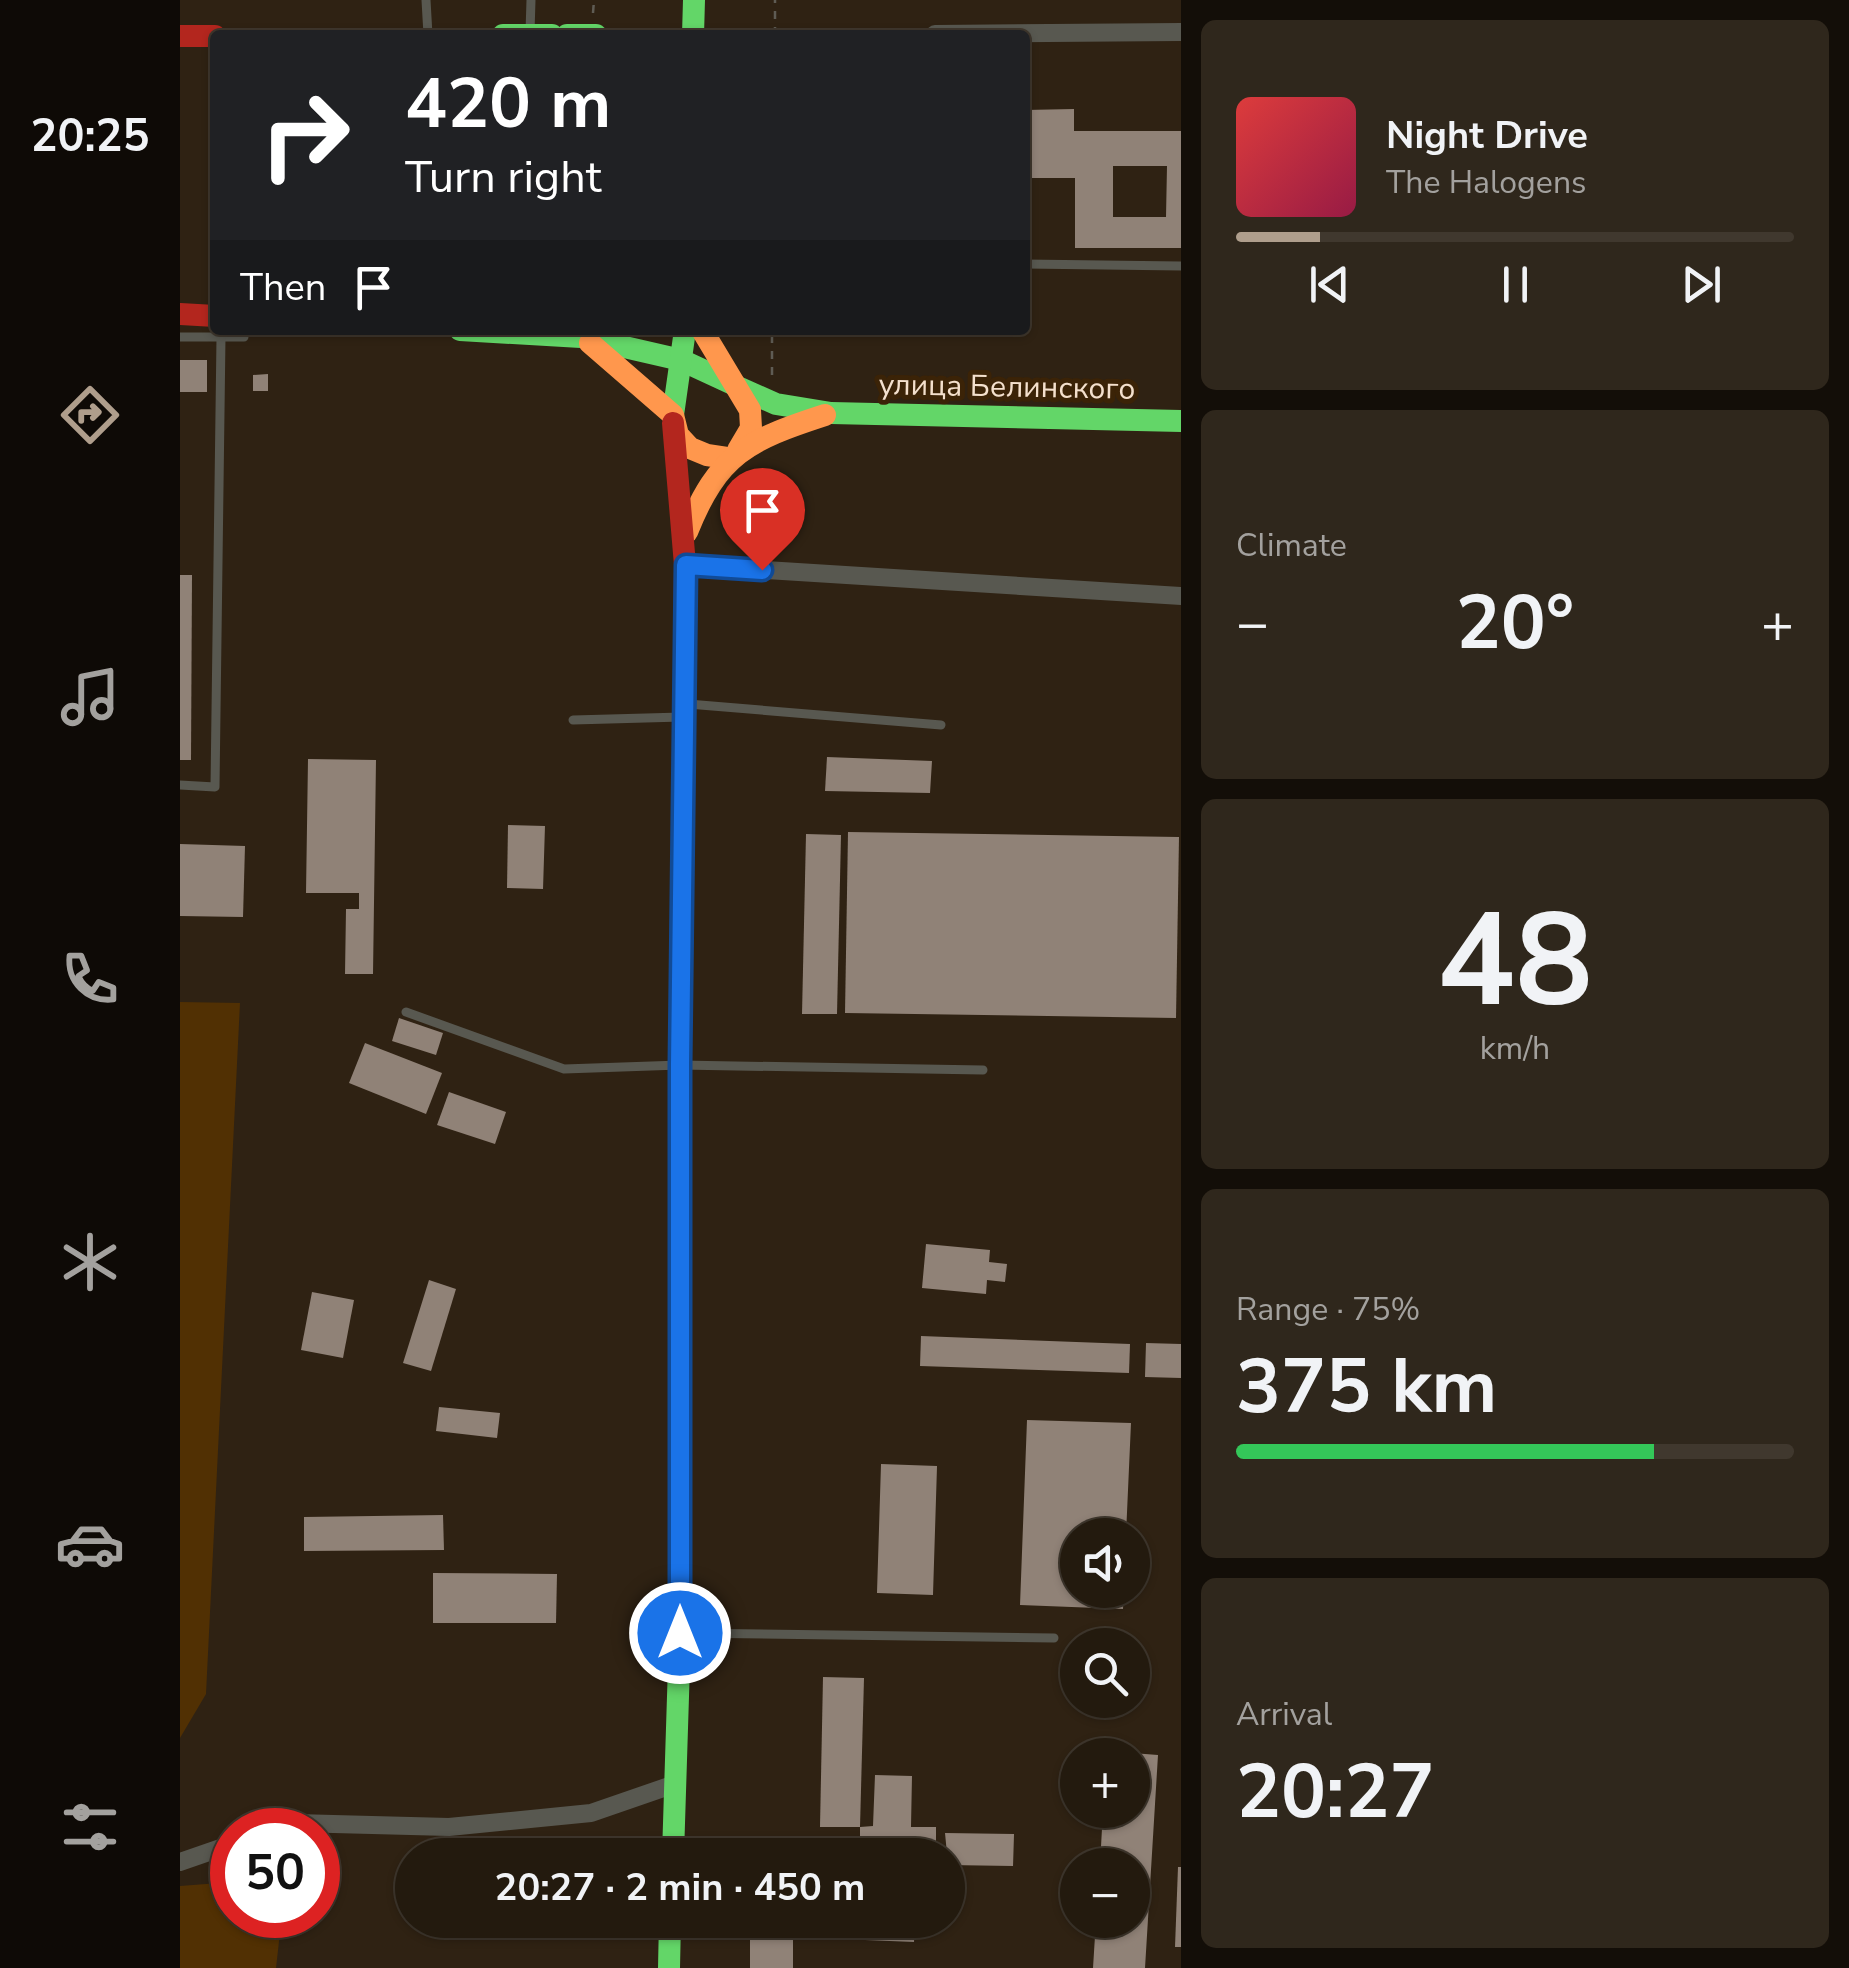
<!DOCTYPE html>
<meta charset="utf-8">
<style>
body{margin:0;font-family:"Nunito Sans",sans-serif;background:#2f271c;color:#f1f3f6;height:100vh;display:flex;flex-direction:column;font-size:38px;white-space:nowrap}
*{box-sizing:border-box;margin:0}
p{font-size:32px;color:#a3a19e}
.icon{flex:none;width:55px;height:55px;fill:none;stroke:currentColor;stroke-width:2;stroke-linecap:round;stroke-linejoin:round}
.map{position:relative;flex:1;overflow:hidden}
.sheet{display:flex;flex-direction:column;gap:20px;padding:20px;background:#130e08;width:668px}
.sheet>*{flex:none}
.banner{position:absolute;left:30px;top:30px;width:820px;height:305px;border-radius:10px;box-shadow:0 2px 8px #0004,0 0 0 2px #40382e;background:#202124;color:#fff;overflow:hidden}
.tools{position:absolute;left:880px;top:1518px;display:grid;gap:20px}
.tools a{display:grid;place-items:center;width:90px;height:90px;border-radius:50%;background:#231a0e;box-shadow:0 2px 8px #0004,0 0 0 2px #40382e;font-size:50px}
.speed{position:absolute;left:30px;top:1808px;display:flex;gap:20px;font-size:50px;font-weight:700;text-align:center}
.speed>*{display:grid;place-content:center;width:130px;height:130px;border-radius:50%;background:#231a0e;box-shadow:0 2px 8px #0004,0 0 0 2px #40382e;line-height:1}
.speed .limit{border:15px solid #d22;background:#fff;color:#111}
.pin{position:absolute;display:grid;place-items:center;width:85px;height:85px;color:#fff;margin:-102px -42px;border-radius:50% 50% 50% 0;rotate:-45deg;box-shadow:0 0 10px #0007}
.pin .icon{rotate:45deg}
.me{position:absolute;width:110px;margin:-55px;rotate:0deg;stroke-linejoin:round;filter:drop-shadow(0 0 8px #0008)}
.turn{display:flex;align-items:center;gap:35px;height:210px;padding:0 30px;font-size:45px}
.turn .icon{width:130px;height:130px;stroke-width:2.5}
.turn b{display:block;font-size:70px;line-height:85px}
.then{display:flex;align-items:center;height:95px;padding:0 30px;background:#0003;gap:20px;font-size:38px}
.big{font-size:75px;font-weight:700;line-height:1.1}
.sheet .widget{flex:1;display:flex;flex-direction:column;justify-content:center;gap:15px;min-width:0;padding:0 35px;border-radius:15px;background:#2f271c}
.sheet .dial{align-items:center;gap:0}
.dial b{font-size:130px;line-height:1}
.song{display:flex;align-items:center;gap:30px}
.cover{width:120px;height:120px;border-radius:15px;background:linear-gradient(135deg,hsl(0 70% 55%),hsl(340 70% 35%))}
.played{height:10px;border-radius:5px;background:linear-gradient(90deg,#af9e8c 15%,#40382e 15%)}
.keys{display:flex;justify-content:space-around;direction:ltr}
.heat{display:flex;justify-content:space-between;align-items:center;font-size:55px;direction:ltr}
.charge{height:15px;border-radius:8px;background:linear-gradient(90deg,#34c759 75%,#40382e 0)}
.trip{position:absolute;left:215px;top:1838px;width:570px;height:100px;border-radius:50px;background:#231a0e;box-shadow:0 2px 8px #0004,0 0 0 2px #40382e;font-weight:700;line-height:100px;text-align:center}
main{display:flex;flex:1;min-height:0}
.dock{display:flex;flex-direction:column;width:180px;justify-content:space-around;align-items:center;background:#0e0a06;color:#a3a19e}
.dock .icon{width:70px;height:70px}
.dock .selected{color:#af9e8c}
.dock b{font-size:45px;color:#f1f3f6}
.map>svg:first-child{display:block}
.green{fill:#513003}
.building{fill:#908277;fill-rule:evenodd}
.lines{fill:none;stroke-linecap:round;stroke-linejoin:round}
.path{stroke:#5f5c54;stroke-width:2.5;stroke-dasharray:8 8;stroke-linecap:butt}
.lane{stroke:#585850;stroke-width:9}
.street{stroke:#585850;stroke-width:18}
.fast{stroke:#63d668;stroke-width:22}
.slow{stroke:#ff974d;stroke-width:22}
.jam{stroke:#b3261e;stroke-width:22}
.route-casing{stroke:#114b97;stroke-width:25}
.route{stroke:#1a73e8;stroke-width:18}
.labels{text-anchor:middle;dominant-baseline:central;stroke-width:10;stroke-linejoin:round;paint-order:stroke}
.street-label{font-size:30px;fill:#f4e0cd;stroke:#3b2307}
</style>
<main>
<nav class="dock">
<b>20:25</b>
<svg class="icon selected" aria-label="directions" viewBox="0 0 24 24"><path d="M12 3l9 9-9 9-9-9zM9 14v-3h6M13 9l2 2-2 2"/></svg>
<svg class="icon" aria-label="music" viewBox="0 0 24 24"><path d="M9 18V5l10-2v13"/><circle cx="6" cy="18" r="3"/><circle cx="16" cy="16" r="3"/></svg>
<svg class="icon" aria-label="phone" viewBox="0 0 24 24"><path d="M5 4h4l2 5-3 2q2 4 5 5l2-3 5 2v4C11 20 4 13 5 4z"/></svg>
<svg class="icon" aria-label="climate" viewBox="0 0 24 24"><path d="M12 3v18M4 7l16 10M4 17L20 7"/></svg>
<svg class="icon" aria-label="car" viewBox="0 0 24 24"><path d="M5 17H2v-5l4-1 3-4h7l3 4 3 1v5h-3M9 17h6M6 11h13"/><circle cx="7" cy="17" r="2"/><circle cx="17" cy="17" r="2"/></svg>
<svg class="icon" aria-label="filters" viewBox="0 0 24 24"><path d="M4 7h16M4 17h16"/><circle cx="9" cy="7" r="2"/><circle cx="15" cy="17" r="2"/></svg>
</nav>
<div class="map">
<svg width="1002" height="1968" viewBox="0 0 1002 1968">
<rect width="100%" height="100%" fill="#2f2213"/>
<g class="green">
<polygon points="0,1002 60,1003 26,1694 0,1738"/>
<polygon points="52,1882 52,1915 102,1915 96,1968 0,1968 0,1886"/>
</g>
<g class="building">
<path d="M894,109V131H1002V248H895V178H845V110ZM933,166H987L986,217H933Z"/>
<rect x="0" y="360" width="27" height="32"/>
<polygon points="88,374 88,391 73,391 73,375"/>
<polygon points="0,575 12,575 11,760 0,760"/>
<polygon points="647,757 752,761 750,793 645,791"/>
<polygon points="128,759 196,760 193,974 165,974 166,909 179,909 179,893 126,893"/>
<polygon points="328,825 365,826 363,889 327,888"/>
<polygon points="668,832 999,837 996,1018 665,1013"/>
<polygon points="626,834 661,835 657,1014 622,1014"/>
<polygon points="0,844 65,846 63,917 0,916"/>
<polygon points="219,1018 263,1033 256,1055 212,1041"/>
<polygon points="185,1043 262,1073 246,1114 169,1083"/>
<polygon points="269,1092 326,1112 315,1144 257,1125"/>
<polygon points="746,1244 810,1250 809,1262 827,1264 825,1282 807,1280 806,1294 742,1288"/>
<polygon points="249,1280 276,1289 251,1371 223,1363"/>
<polygon points="132,1292 174,1300 163,1358 121,1350"/>
<polygon points="741,1336 950,1344 949,1373 740,1366"/>
<polygon points="966,1343 1002,1344 1002,1378 965,1377"/>
<polygon points="259,1407 320,1413 317,1438 256,1431"/>
<polygon points="847,1420 951,1423 946,1535 898,1535 898,1590 944,1590 943,1609 840,1605"/>
<polygon points="701,1464 757,1466 753,1595 697,1593"/>
<polygon points="263,1515 264,1550 124,1551 124,1517"/>
<polygon points="253,1573 377,1574 376,1623 253,1623"/>
<polygon points="643,1677 684,1678 680,1827 640,1827"/>
<polygon points="952,1753 978,1755 965,1968 913,1968 916,1920 952,1920 952,1865 920,1865 923,1810 952,1810"/>
<polygon points="695,1775 732,1776 731,1827 756,1827 756,1855 680,1855 680,1827 693,1826"/>
<polygon points="765,1833 834,1834 833,1866 768,1865"/>
<polygon points="998,1867 1002,1867 1002,1947 995,1947"/>
<rect x="570" y="1920" width="43" height="48"/>
<polygon points="686,1920 735,1920 734,1942 685,1940"/>
</g>
<g class="lines">
<g class="path">
<polyline points="413,13 414,0"/>
<polyline points="595,35 595,0"/>
<polyline points="592,375 592,330"/>
</g>
<g class="lane">
<polyline points="246,0 248,35"/>
<polyline points="350,32 351,0"/>
<polyline points="845,264 1002,266"/>
<polyline points="0,337 64,337 64,330"/>
<polyline points="508,704 761,725"/>
<polyline points="393,720 502,717"/>
<polyline points="0,785 35,787 41,337"/>
<polyline points="226,1012 384,1069 500,1065 803,1070"/>
<polyline points="503,1633 874,1638"/>
</g>
<g class="street">
<polyline points="755,34 1002,32"/>
<polyline points="505,565 1002,596"/>
<polyline points="93,1830 115,1823 269,1827 411,1813 495,1784"/>
<polyline points="0,1862 52,1844"/>
</g>
<g class="fast">
<polyline points="323,35 372,35"/>
<polyline points="387,35 416,35"/>
<polyline points="513,35 514,0"/>
<polyline points="280,330 401,337 501,360 555,385"/>
<polyline points="560,388 596,404 651,413 1002,421"/>
<polyline points="493,415 505,330"/>
<polyline points="493,1855 500,1633 500,1144"/>
<polyline points="489,1968 490,1920"/>
</g>
<g class="slow">
<polyline points="522,330 570,410 571,428 558,450"/>
<polyline points="410,343 493,415 498,435 510,448 527,455 547,458"/>
<path d="M507,532C538,454 568,440 645,415"/>
</g>
<g class="jam">
<polyline points="0,36 35,36"/>
<polyline points="0,314 35,316"/>
<polyline points="493,423 505,565 500,1144"/>
</g>
</g>
<g class="lines">
<defs>
<polyline id="route" points="500,1633 500,1064 506,565 582,570"/>
</defs>
<use href="#route" class="route-casing"/>
<use href="#route" class="route"/>
</g>
<g class="labels">
<g class="street-label">
<text transform="translate(827 387) rotate(1)">улица Белинского</text>
</g>
</g>
</svg>
<div class="tools">
<a><svg class="icon" aria-label="sound" viewBox="0 0 24 24"><path d="M4 9h4l5-4v14l-5-4H4zM17 9q2 3 0 6"/></svg></a>
<a><svg class="icon" aria-label="search" viewBox="0 0 24 24"><circle cx="10" cy="10" r="6"/><path d="M15 15l6 6"/></svg></a>
<a>+</a>
<a>−</a>
</div>
<div class="speed"><div class="limit">50</div></div>
<div class="pin" style="left:582px;top:570px;background:#d93025"><svg class="icon" aria-label="arrive" viewBox="0 0 24 24"><path d="M6 21V4h12l-3 4 3 4H6"/></svg></div>
<svg class="me" style="left:500px;top:1633px" viewBox="-20 -20 40 40"><circle r="17" fill="#1a73e8" stroke="#fff" stroke-width="3"/><path d="M0-11L8 9 0 5-8 9z" fill="#fff"/></svg>
<div class="trip">20:27 · 2 min · 450 m</div>
<div class="banner">
<div class="turn"><svg class="icon" aria-label="right" viewBox="0 0 24 24"><path d="M7 20v-9h11M14 6l5 5-5 5"/></svg><div><b>420 m</b>Turn right</div></div>
<div class="then">Then<svg class="icon" aria-label="arrive" viewBox="0 0 24 24"><path d="M6 21V4h12l-3 4 3 4H6"/></svg></div>
</div>
</div>
<section class="sheet">
<div class="widget">
<div class="song"><i class="cover"></i><div><b>Night Drive</b><p>The Halogens</p></div></div>
<div class="played"></div>
<div class="keys"><svg class="icon" aria-label="previous" viewBox="0 0 24 24"><path d="M18 5L8 12l10 7zM5 5v14"/></svg><svg class="icon" aria-label="pause" viewBox="0 0 24 24"><path d="M8 5v14M16 5v14"/></svg><svg class="icon" aria-label="next" viewBox="0 0 24 24"><path d="M6 5l10 7-10 7zM19 5v14"/></svg></div>
</div>
<div class="widget"><p>Climate</p>
<div class="heat"><a>−</a><b class="big">20°</b><a>+</a></div>
</div>
<div class="widget dial"><b>48</b><p>km/h</p></div>
<div class="widget"><p>Range · 75%</p><b class="big">375 km</b><div class="charge"></div></div>
<div class="widget"><p>Arrival</p><b class="big">20:27</b></div>
</section>
</main>
